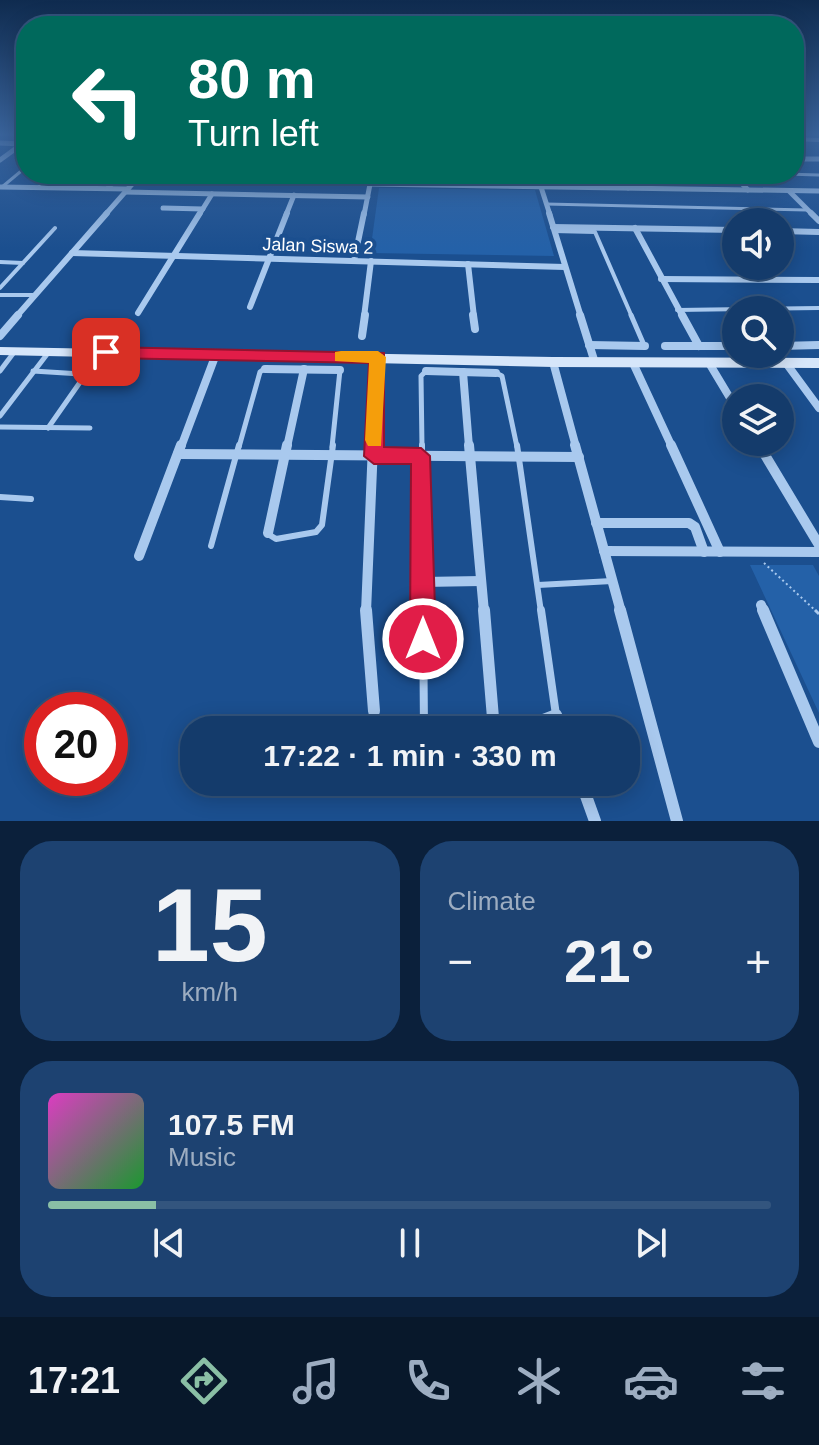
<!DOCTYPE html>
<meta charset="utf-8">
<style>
body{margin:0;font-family:Arial,sans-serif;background:#1d4271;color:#f1f3f6;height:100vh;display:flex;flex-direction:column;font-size:30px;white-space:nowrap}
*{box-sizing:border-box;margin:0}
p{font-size:26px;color:#9dadc1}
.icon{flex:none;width:44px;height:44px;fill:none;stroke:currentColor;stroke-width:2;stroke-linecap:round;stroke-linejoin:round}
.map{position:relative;height:821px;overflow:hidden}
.sheet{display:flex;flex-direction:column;gap:20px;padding:20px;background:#0b203b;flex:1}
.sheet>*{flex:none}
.banner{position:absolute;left:16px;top:16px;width:788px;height:168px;border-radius:32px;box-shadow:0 4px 20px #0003,0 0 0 2px #33557e;background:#00695c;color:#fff;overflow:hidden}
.fabs{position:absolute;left:722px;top:208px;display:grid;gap:16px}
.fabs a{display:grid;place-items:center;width:72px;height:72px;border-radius:50%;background:#143b6b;box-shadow:0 4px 20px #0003,0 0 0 2px #33557e;font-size:40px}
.speed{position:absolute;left:24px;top:692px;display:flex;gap:16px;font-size:40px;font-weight:700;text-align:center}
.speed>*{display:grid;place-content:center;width:104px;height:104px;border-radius:50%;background:#143b6b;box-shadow:0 4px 20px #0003,0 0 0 2px #33557e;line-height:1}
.speed .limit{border:12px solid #d22;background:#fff;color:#111}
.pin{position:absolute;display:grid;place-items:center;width:68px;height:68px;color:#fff;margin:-34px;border-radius:16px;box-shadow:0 4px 12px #0006}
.me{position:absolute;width:88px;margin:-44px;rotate:0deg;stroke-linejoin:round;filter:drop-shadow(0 0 6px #0008)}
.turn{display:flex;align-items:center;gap:28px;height:168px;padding:0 40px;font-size:36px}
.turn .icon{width:104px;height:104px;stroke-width:2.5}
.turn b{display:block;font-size:56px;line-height:68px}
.big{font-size:60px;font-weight:600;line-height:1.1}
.sheet .card{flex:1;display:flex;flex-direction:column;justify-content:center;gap:12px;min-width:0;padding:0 28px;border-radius:32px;background:#1d4271}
.sheet .dial{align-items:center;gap:0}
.dial b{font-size:104px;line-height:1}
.song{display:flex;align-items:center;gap:24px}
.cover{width:96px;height:96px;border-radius:12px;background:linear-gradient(135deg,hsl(310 70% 55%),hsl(130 70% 35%))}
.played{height:8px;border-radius:4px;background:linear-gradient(90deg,#8abfa5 15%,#33557e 15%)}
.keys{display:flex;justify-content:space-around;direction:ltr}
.heat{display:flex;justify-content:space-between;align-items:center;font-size:44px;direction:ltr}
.sheet .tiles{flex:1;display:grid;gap:20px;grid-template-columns:1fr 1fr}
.card:last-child{grid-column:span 2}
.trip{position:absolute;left:180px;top:716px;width:460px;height:80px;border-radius:32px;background:#143b6b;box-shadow:0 4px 20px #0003,0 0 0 2px #33557e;font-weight:600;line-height:80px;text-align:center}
.tabs{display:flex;height:128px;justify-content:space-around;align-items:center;background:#08182b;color:#9dadc1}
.tabs .icon{width:56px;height:56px}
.tabs .selected{color:#8abfa5}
.tabs b{font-size:36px;color:#f1f3f6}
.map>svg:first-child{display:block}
.green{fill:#2461a8}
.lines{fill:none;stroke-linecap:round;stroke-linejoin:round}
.path-far1{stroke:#a9c9ee;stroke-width:2;stroke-dasharray:2 3;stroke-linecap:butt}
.path{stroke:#a9c9ee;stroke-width:3;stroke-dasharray:6 9;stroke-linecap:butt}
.lane-far4{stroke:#a9c9ee;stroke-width:3}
.lane-far3{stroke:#a9c9ee;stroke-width:4}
.lane-far2{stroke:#a9c9ee;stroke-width:5}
.lane-far1{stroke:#a9c9ee;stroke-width:6}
.lane{stroke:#a9c9ee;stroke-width:8}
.street-far4{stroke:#a9c9ee;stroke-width:5}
.street-far3{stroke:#a9c9ee;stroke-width:6}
.street-far2{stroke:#a9c9ee;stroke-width:8}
.street-far1{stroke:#a9c9ee;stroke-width:10}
.street{stroke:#a9c9ee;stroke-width:12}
.secondary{fill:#d6e6fa;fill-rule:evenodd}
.route{fill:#e11d48;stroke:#92132f;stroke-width:2}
.slow{fill:#f59e0b}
.labels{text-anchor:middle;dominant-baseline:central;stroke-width:8;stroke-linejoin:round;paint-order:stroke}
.far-street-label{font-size:18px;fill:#fff;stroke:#1b4f8f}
</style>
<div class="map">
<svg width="819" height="821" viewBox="0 0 819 821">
<rect width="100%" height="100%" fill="#1b4f8f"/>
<g class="green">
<polygon points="379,188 535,190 554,256 370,253"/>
<polygon points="750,565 813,565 819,576 819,713"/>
</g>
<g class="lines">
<polyline class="path-far1" points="764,563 817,612"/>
<polyline class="path" points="815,610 819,614"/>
<g class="lane-far4">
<polyline points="785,174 819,175"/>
<polyline points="2,187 26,167"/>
<polyline points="74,188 88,174"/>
<polyline points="546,204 807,210"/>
</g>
<g class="lane-far3">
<polyline points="554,231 595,232 632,317"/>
<polyline points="0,262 23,263"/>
<polyline points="0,288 55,228"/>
<polyline points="0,295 34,295"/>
<polyline points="677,310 819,308"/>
</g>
<g class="lane-far2">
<polyline points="631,315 644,345"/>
<polyline points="0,371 15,351"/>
<polyline points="33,371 81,374 83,378 48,428"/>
<polyline points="496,373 502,376 517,447"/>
<polyline points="0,416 48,353"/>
<polyline points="0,427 90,428"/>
<polyline points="239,447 260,372 264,369"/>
<polyline points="332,447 340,370"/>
<polyline points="422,447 421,376 426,371"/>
</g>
<g class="lane-far1">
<polyline points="422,445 423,612"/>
<polyline points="517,445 541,612"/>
<polyline points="0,497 31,499"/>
<polyline points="268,534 276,539 316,532 322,525 333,445"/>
<polyline points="211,546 239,445"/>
<polyline points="538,585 612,581"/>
</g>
<g class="lane">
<polyline points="423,610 424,730"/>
<polyline points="541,610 556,715"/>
</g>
<g class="street-far4">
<polyline points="0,143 23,144"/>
<polyline points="794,159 819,159"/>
<polyline points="0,160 22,144"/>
<polyline points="621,174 628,188"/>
<polyline points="733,174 748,190"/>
<polyline points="220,180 224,174"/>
<polyline points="296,183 300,174"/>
<polyline points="370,184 819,191"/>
<polyline points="0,187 128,189"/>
<polyline points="40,187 54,174"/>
<polyline points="541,187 550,215"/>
<polyline points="108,188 121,174"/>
<polyline points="789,191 813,215"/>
<polyline points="125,192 368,197"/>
<polyline points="163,208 203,209"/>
<polyline points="105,215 141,174"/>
<polyline points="199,215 212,194"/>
<polyline points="286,215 294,195"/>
<polyline points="364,215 372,174"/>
</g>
<g class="street-far3">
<polyline points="549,213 581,317"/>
<polyline points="811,213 819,221"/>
<polyline points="553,227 736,230"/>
<polyline points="635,228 683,317"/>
<polyline points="780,231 819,232"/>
<polyline points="72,253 565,267"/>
<polyline points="354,261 364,213"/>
<polyline points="468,264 474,317"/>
<polyline points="661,279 819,280"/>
<polyline points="250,307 287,213"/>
<polyline points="138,313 200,213"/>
<polyline points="16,317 107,213"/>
<polyline points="364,317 371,261"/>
</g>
<g class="street-far2">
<polyline points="473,315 475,329"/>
<polyline points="580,315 595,363"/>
<polyline points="682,315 699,346"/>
<polyline points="0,336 18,315"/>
<polyline points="362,336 365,315"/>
<polyline points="589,345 645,346"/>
<polyline points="665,346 736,346"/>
<polyline points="780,346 819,345"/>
<polyline points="553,362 576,447"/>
<polyline points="633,363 672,447"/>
<polyline points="709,363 736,408"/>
<polyline points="786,363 819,408"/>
<polyline points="265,369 340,370"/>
<polyline points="426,371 496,373"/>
<polyline points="463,372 469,447"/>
<polyline points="757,442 760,447"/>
<polyline points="181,447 216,354"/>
<polyline points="287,447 304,369"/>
<polyline points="373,447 378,357"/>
</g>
<g class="street-far1">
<polyline points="469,445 484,612"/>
<polyline points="575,445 621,612"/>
<polyline points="671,445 720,552"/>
<polyline points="759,445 819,545"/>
<polyline points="178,454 579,457"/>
<polyline points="596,523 689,523 695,527 704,552"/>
<polyline points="268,533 287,445"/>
<polyline points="604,551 819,552"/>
<polyline points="139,556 181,445"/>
<polyline points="423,582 481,581"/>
<polyline points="761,605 764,612"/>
<polyline points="366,612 373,445"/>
</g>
<g class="street">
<polyline points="366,610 374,711"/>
<polyline points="484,610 494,730"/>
<polyline points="620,610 677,821"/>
<polyline points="763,610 819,742"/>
<polyline points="517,730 556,715 562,730"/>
<polyline points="581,782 595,821"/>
</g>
<g class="secondary">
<polygon points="794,137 819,138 819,142 794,141"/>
<polygon points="0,347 553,357 819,358 819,368 553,367 0,355"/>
</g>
</g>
<linearGradient id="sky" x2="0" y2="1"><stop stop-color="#0f2b4f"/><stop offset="0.54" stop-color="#39639b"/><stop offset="1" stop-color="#39639b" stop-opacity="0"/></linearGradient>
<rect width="819" height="249" fill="url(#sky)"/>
<polygon class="route" points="106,347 384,353 384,447 421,448 430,456 436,639 432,648 423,652 414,648 410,639 411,464 374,464 364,456 369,363 106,358 98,352"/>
<polygon class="slow" points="341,351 378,351 386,357 381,446 368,446 365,440 369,363 335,361 335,352"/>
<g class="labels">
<g class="far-street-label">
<text transform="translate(318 246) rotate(2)">Jalan Siswa 2</text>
</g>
</g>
</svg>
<div class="fabs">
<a><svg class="icon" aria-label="sound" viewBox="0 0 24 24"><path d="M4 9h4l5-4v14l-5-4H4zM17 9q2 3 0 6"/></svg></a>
<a><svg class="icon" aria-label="search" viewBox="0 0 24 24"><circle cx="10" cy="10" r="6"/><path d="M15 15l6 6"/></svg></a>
<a><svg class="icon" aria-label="layers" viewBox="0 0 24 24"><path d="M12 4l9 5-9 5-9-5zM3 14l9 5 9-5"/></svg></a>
</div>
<div class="speed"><div class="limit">20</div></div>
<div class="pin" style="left:106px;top:352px;background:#d93025"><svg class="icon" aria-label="arrive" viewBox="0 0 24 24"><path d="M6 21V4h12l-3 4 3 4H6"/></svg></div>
<svg class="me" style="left:423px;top:639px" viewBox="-20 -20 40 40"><circle r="17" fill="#e11d48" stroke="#fff" stroke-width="3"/><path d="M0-11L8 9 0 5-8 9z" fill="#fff"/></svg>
<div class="trip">17:22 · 1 min · 330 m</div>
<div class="banner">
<div class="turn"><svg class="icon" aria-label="left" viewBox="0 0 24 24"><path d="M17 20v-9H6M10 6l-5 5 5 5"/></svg><div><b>80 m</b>Turn left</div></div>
</div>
</div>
<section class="sheet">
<div class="tiles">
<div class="card dial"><b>15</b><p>km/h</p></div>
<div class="card"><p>Climate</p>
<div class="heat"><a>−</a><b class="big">21°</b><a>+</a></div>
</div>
<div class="card">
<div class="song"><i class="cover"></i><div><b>107.5 FM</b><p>Music</p></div></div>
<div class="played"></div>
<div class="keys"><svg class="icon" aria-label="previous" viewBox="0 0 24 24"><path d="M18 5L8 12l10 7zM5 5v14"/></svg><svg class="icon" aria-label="pause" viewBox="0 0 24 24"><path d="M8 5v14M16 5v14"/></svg><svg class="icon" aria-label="next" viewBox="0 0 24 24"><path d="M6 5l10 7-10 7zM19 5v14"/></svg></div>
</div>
</div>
</section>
<nav class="tabs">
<b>17:21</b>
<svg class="icon selected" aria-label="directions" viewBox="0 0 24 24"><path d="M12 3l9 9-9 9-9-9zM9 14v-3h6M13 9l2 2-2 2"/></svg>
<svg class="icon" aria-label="music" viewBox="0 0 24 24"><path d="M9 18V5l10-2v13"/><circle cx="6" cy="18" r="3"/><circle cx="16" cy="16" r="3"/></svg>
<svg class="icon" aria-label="phone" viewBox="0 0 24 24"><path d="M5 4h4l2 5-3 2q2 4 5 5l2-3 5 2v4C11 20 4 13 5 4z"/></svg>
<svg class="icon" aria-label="climate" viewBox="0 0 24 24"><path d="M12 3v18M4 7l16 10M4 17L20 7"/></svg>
<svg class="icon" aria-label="car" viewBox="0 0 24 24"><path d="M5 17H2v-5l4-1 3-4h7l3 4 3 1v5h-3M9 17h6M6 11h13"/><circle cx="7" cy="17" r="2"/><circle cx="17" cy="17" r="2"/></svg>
<svg class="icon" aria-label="filters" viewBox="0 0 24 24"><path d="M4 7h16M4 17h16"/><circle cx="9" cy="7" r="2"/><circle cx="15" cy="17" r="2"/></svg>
</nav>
